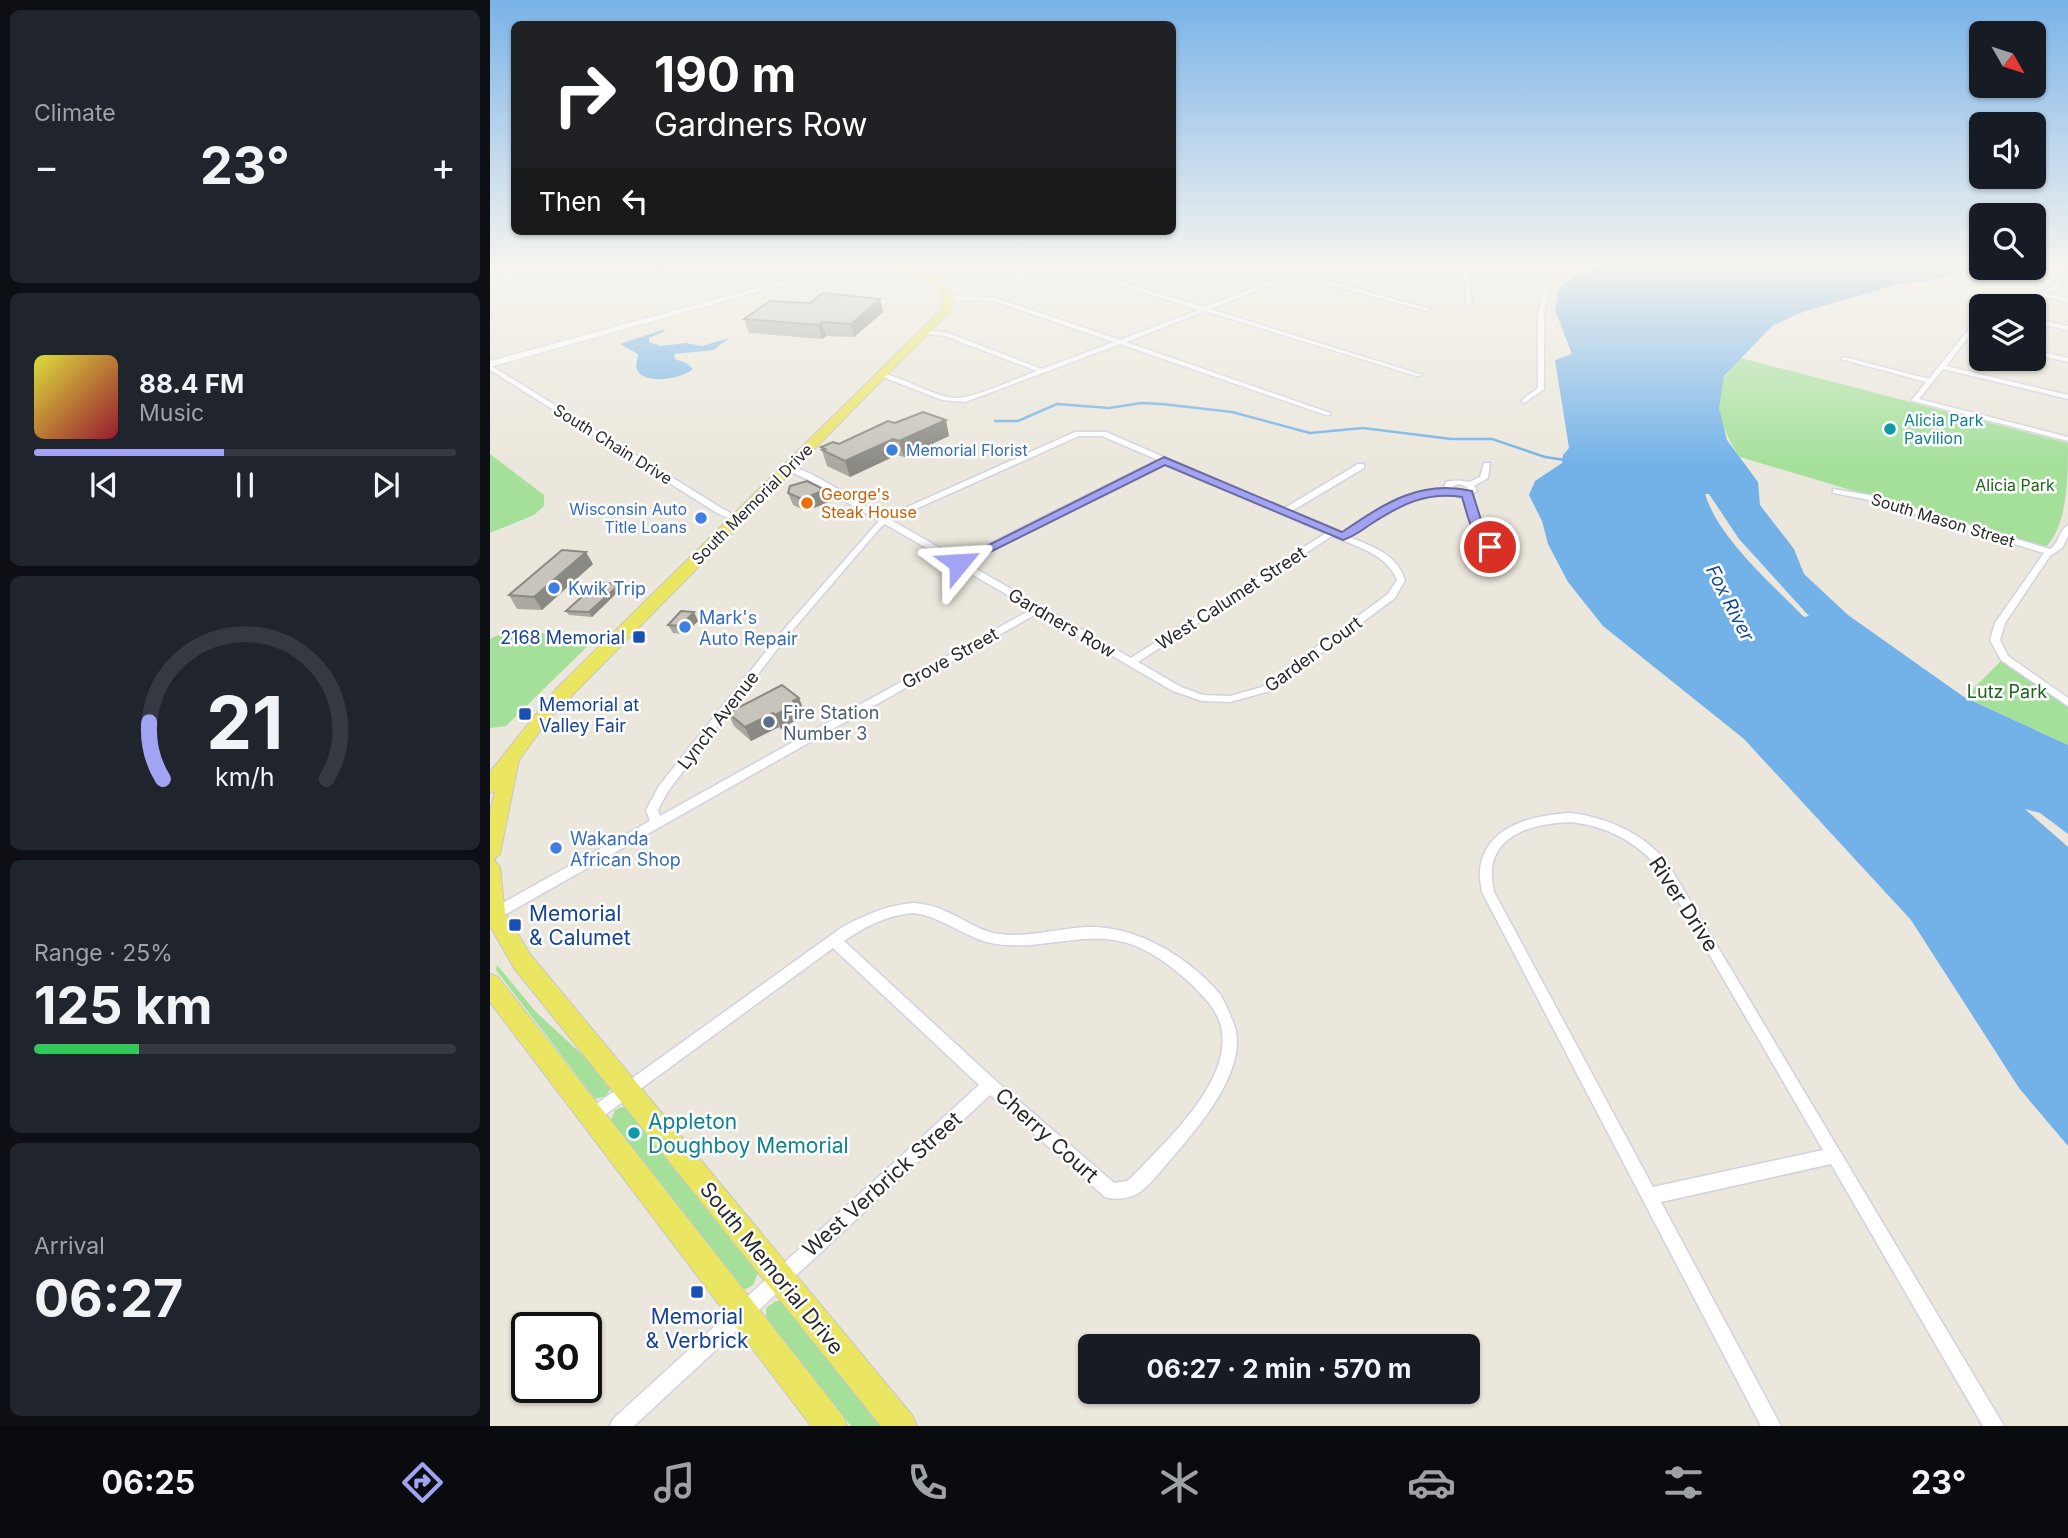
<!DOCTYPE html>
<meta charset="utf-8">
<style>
body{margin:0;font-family:Inter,sans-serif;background:#20242c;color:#f1f3f6;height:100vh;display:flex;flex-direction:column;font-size:26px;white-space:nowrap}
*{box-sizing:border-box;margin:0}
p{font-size:23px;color:#9ea1a6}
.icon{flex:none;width:38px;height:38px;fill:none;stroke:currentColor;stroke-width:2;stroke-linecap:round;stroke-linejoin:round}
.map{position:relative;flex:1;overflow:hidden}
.drawer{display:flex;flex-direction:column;gap:10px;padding:10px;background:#0d0f14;width:490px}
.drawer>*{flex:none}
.hud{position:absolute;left:21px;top:21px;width:665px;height:214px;border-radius:10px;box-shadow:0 2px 5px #0004;background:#202124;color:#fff;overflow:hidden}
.needle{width:46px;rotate:129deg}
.controls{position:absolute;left:1479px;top:21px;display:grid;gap:14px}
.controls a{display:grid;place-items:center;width:77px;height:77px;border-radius:10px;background:#171b24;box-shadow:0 2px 5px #0004;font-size:35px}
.speed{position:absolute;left:21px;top:1312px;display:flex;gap:14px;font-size:35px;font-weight:700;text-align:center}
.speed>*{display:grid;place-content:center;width:91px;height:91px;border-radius:50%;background:#171b24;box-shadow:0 2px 5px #0004;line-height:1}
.speed .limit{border:4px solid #111;border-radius:10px;background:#fff;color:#111}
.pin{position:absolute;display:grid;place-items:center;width:60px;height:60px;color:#fff;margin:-30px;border:4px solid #fff;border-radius:50%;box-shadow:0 2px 7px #0007}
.me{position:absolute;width:77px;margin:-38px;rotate:63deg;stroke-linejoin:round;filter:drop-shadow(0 0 5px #0008)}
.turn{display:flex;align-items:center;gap:24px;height:147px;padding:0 28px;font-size:32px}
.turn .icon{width:91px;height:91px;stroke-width:2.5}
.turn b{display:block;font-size:49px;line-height:60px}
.then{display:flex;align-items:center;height:66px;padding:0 28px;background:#0003;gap:14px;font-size:26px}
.big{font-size:52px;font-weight:700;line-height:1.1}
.drawer .tile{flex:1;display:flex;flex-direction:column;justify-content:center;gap:10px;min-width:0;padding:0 24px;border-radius:10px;background:#20242c}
.drawer .dial{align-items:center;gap:0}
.dial svg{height:182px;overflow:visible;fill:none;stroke:#363941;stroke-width:7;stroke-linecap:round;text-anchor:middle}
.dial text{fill:#f1f3f6;stroke:none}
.song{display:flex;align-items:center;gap:21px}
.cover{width:84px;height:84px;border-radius:10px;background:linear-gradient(135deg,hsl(60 70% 55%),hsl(350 70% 35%))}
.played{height:7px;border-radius:4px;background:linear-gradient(90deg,#a3a3f4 45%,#363941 45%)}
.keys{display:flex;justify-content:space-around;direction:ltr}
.heat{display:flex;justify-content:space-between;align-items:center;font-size:38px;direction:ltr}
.charge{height:10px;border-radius:5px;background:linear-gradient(90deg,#34c759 25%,#363941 0)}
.trip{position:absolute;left:588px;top:1334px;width:402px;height:70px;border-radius:10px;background:#171b24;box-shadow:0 2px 5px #0004;font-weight:700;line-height:70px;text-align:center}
.menu{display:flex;height:112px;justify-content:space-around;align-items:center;background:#090b0e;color:#9ea1a6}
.menu .icon{width:49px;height:49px}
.menu .on{color:#a3a3f4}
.menu b{font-size:32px;color:#f1f3f6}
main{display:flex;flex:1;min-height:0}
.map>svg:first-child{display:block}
.industrial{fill:#e0dce3}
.green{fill:#a4e09a}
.water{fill:#72b2e9;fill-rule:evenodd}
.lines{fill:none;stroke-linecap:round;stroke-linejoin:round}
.stream{stroke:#72b2e9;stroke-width:2.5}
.street-casing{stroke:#d1d1e2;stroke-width:3}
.secondary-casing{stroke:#d1d1e2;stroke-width:2}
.primary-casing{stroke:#c7c7c7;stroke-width:2}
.street{fill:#fff;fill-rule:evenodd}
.secondary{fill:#fff;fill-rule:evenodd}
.primary{fill:#ebe661;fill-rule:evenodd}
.wall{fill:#aaa9a1}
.shaded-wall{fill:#8b8983}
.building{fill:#c6c4bb;stroke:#8b8983;stroke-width:2}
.route{fill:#a3a3f4;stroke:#6a6a9f;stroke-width:2}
.culture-dot{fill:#0f9aa8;stroke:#fff;stroke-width:2.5}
.shop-dot{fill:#3f7fe0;stroke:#fff;stroke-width:2.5}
.food-dot{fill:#e8710a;stroke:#fff;stroke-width:2.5}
.transit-dot{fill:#1a4fb4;stroke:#fff;stroke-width:2.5}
.service-dot{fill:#5c6f8a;stroke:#fff;stroke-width:2.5}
.labels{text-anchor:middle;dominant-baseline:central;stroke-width:5;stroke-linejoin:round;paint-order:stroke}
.far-culture-label{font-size:16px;fill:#0d838f;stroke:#fff;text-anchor:start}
.far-street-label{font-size:16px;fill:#292929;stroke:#fff}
.far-shop-label{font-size:16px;fill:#366cbe;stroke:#fff;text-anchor:start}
.far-park-label{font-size:16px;fill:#1d631d;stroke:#fff}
.far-food-label{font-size:16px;fill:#c56008;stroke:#fff;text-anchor:start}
.shop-label{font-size:18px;fill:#366cbe;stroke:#fff;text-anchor:start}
.street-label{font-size:18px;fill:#292929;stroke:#fff}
.transit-label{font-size:18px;fill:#164399;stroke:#fff;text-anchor:end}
.park-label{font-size:18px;fill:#1d631d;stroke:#fff}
.service-label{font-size:18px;fill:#4e5e75;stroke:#fff;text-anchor:start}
.water-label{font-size:19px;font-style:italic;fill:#134d94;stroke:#fff}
.near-street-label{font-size:21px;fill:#292929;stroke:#fff}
.near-transit-label{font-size:21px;fill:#164399;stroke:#fff;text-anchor:start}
.near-culture-label{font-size:21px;fill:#0d838f;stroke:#fff;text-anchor:start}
</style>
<main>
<section class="drawer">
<div class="tile"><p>Climate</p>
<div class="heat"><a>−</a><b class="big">23°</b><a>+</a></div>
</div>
<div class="tile">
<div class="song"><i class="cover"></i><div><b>88.4 FM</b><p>Music</p></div></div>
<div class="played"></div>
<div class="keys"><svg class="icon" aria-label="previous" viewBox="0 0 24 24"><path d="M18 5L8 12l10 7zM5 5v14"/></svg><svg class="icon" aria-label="pause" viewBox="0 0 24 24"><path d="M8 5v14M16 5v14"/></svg><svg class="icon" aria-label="next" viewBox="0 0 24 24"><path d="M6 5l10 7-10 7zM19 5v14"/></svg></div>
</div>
<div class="tile dial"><svg viewBox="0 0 100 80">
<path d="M14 69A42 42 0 1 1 86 69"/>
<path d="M14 69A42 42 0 0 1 8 44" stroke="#a3a3f4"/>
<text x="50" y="56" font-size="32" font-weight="700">21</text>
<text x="50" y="72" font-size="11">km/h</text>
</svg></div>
<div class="tile"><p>Range · 25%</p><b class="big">125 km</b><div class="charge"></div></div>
<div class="tile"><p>Arrival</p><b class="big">06:27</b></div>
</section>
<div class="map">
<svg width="1578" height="1426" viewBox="0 0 1578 1426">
<rect width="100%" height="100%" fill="#ebe7dc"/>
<polygon class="industrial" points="78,267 172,267 180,270 117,285"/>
<g class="green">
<path d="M1251,358L1578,443C1578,476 1578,526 1555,548L1250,457C1235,436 1219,400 1236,375C1240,369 1246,364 1251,358Z"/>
<polygon points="0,454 54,495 54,506 44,515 0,533"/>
<polygon points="16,631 108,636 16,726 0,728 0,639"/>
<polygon points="1514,658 1578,703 1578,745 1475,697"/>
<polygon points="7,965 46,1012 98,1060 121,1087 116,1096 105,1099 6,970"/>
<polygon points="132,1107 137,1108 264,1266 268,1273 263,1285 256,1289 250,1287 121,1120 125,1110"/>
<polygon points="286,1301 291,1301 390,1426 361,1426 276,1319 276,1308"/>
</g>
<g class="water">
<path d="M1117,267H1486L1444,280L1410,284L1315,311L1282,326L1234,376L1229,408L1237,440L1268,482L1270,505L1304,549L1314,574L1358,615L1474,697L1578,745V834L1550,813L1535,809L1578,847V1146L1529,1088L1421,920L1254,739L1113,626L1078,582L1058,544L1052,521L1039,495L1045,481L1072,463L1073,455L1079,448L1065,360L1082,354L1065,310L1069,289L1083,277ZM1215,494H1219L1249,539L1319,616L1314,617C1282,584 1229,539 1215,494Z"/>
<path d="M172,330L175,331L159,338V342L171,346L196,343L212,346L239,338L224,350L184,354L185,359L196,363L203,369C193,379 149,387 146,366C146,362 148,358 148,354L130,344Z"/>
</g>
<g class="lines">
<polyline class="stream" points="505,421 528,421 567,404 619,408 651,403 672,404 742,412 820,433 873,428 961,439 1002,439 1055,457 1075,460"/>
<defs>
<g id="street">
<polygon points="179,267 187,267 172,272 169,270"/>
<polygon points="262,267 269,267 304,280 299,281"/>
<path d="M573,267H580L714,307L799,274L777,267C786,267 797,273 806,271C813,270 816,267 823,267L809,273L940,309L937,311L805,275L720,309L932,375L927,376L715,311L636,342L840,413V415H836L630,344L475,402L452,400L388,375L391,373C416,378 439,395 464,398C480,400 528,378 547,371L455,336L433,333V331L435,330L458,333L552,369L624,342L503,301L457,299L456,298L459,296L506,298L630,340L709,310Z"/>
<polygon points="979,267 984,267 980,273 982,303 979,305 976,303 974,273"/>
<polygon points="1010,267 1016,267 1054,280 1060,287 1054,313 1054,389 1034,403 1032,402 1032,400 1048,388 1048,313 1054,287 1050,282"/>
<path d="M1578,269C1578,280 1566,289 1557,294L1578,298V302L1552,296L1506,306H1498C1515,297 1536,300 1553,292C1564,287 1569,276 1578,269Z"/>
<polygon points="1491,316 1491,322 1479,336 1491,339 1491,343 1477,339 1456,366 1578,395 1578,399 1453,369 1429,399 1578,437 1578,441 1423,401 1422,400 1436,382 1351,359 1354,357 1439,379 1473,336"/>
<polygon points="1544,319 1578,326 1578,330 1544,323"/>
<polygon points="1544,350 1578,358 1578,362 1544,354"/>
<polygon points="0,365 233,509 252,519 248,521 245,521 227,513 0,370"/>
<path d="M585,432H616L793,509L868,464H874V468L800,512L852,534C884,512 915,491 954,488L956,482C965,480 970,480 979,482L990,477L994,463H1000L998,478L984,486L987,491L982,494L990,523L1004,547L1000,550C984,539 979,514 975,496L969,497L957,492L931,496L905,507L859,537C883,547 906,553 915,580L905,598L780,691L740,702L712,701L683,691L548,613L9,918L4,919L0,918V910L160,821L156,810L169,786L289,635L389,521L317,479L296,470V466C318,466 372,506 395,517ZM589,436H612L668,460L469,559L401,520ZM674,463L836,533L641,658L476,563ZM969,484L977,487L978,490L970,492L962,489L963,486ZM395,524L542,609L170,816L168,810L178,791L295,639L390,528ZM842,536C866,546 897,554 907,580L898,594L772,687L740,696L713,695L691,687L648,662Z"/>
<path d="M1343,489L1379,495L1560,549C1569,544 1569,530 1578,525V536L1572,548L1560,556L1515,623L1510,640L1518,656L1578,698V706L1511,660L1500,640L1505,623L1554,553L1375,499L1343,493Z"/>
<path d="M1081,813C1119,818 1152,833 1177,862L1514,1426H1493L1341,1164L1171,1202L1291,1426H1271L992,892C991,885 989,877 990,870C995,825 1044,815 1081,813ZM1081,822C1117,826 1145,841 1169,868L1333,1150L1163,1187L1004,892C1003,885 1001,877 1002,869C1006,831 1050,823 1081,822Z"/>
<path d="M424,903C435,904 445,906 455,911C473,918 488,931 509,934C539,938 569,928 599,927C647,926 698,957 729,993C735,1001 739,1013 743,1022C762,1066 708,1128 681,1159C670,1171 660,1186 647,1194C638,1199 624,1200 615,1197L500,1095L144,1426H120L123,1419L489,1085L343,948L108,1120L103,1122L98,1120L95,1115L98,1110L351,928C374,915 397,905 424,903ZM424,913C454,917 477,940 507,944C546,950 585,934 624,940C652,944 680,964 701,984C713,996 727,1009 731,1026C744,1080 676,1141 643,1176L637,1181L624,1183L505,1080L354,941C376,926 397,915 424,913Z"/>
</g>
<polygon id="secondary" points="343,267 355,267 0,367 0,361"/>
<g id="primary">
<path d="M403,267C426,266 453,276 464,298L459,312L57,721L29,760L10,854L4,860L10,867L15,913L40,954L422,1415L427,1426H391L24,968L0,926V812L5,791L0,793V772L66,689L450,311L454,298C445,276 420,277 403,267Z"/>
<polygon points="0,974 8,977 352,1415 357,1426 321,1426 0,1002"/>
</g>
</defs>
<use href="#street" class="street-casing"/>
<use href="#secondary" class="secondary-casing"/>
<use href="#primary" class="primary-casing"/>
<use href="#street" class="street"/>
<use href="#secondary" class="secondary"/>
<use href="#primary" class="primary"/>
</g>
<g class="wall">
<polygon points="390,299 393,312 364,337 336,336 332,339 259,333 254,319 320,303"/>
<polygon points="405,423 459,436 414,457 407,455 360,477 337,466 331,447 349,444"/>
<polygon points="335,490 339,502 316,511 303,505 298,493"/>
<polygon points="103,564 52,610 27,609 19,595"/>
<polygon points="132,588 102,617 79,615 76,611"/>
<polygon points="204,612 208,621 195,634 183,633 178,625"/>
<polygon points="309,698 314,711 310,714 311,717 291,729 289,727 261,741 244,726 238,713"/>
</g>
<g class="shaded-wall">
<polygon points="390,299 393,312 364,337 361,324"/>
<polygon points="332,322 336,336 332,339 328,325"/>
<polygon points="456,420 459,436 414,457 409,441"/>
<polygon points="403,439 407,455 360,477 355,461"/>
<polygon points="335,490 339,502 316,511 312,499"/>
<polygon points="96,552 103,564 52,610 44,597"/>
<polygon points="130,584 132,588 102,617 99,612"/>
<polygon points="204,612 208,621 195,634 191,626"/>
<polygon points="309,698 314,711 310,714 311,717 291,729 285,715 303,701"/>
<polygon points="283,713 289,727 261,741 255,727"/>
</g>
<g class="building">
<polygon points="333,293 390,299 361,324 332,322 328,325 254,319 280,301 320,303"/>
<polygon points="433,412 456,420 409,441 403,439 355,461 332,450 335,449 331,447 343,442 349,444 398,421 405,423"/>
<polygon points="317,481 335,490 312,499 298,493 300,486"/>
<polygon points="72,550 96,552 44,597 19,595"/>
<polygon points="107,583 130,584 99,612 76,611"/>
<polygon points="191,611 204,612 191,626 178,625"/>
<polygon points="292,685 309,698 303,701 306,704 285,715 283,713 255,727 238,713"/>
</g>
<linearGradient id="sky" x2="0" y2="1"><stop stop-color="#79b3e8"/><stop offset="0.57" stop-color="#f6f4ef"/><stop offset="1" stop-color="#f6f4ef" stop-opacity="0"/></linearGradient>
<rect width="1578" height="466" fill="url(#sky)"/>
<path class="route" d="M674,457L852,532C894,504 929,479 982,491L992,523L1007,547L1000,551C983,544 977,513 972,497C937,491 910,505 881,524C872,530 863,537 853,540L675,465L474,565H465L463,563Z"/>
<g class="culture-dot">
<circle cx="1400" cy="429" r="7"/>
<circle cx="144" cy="1133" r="7"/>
</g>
<g class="shop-dot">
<circle cx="402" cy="450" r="7"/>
<circle cx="211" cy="518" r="7"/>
<circle cx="64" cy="588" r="7"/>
<circle cx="195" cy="627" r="7"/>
<circle cx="66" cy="848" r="7"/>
</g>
<circle class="food-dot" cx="317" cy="503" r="7"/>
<g class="transit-dot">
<rect x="142" y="630" width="14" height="14" rx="3.5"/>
<rect x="28" y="707" width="14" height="14" rx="3.5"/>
<rect x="18" y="918" width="14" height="14" rx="3.5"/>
<rect x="200" y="1285" width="14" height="14" rx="3.5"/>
</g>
<circle class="service-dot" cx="279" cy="722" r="7"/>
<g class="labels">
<g class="far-culture-label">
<text x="1414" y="420">Alicia Park<tspan x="1414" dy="18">Pavilion</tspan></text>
</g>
<g class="far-street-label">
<text transform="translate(123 444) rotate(32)">South Chain Drive</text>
<text transform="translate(262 504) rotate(-45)">South Memorial Drive</text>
<text transform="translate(1453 520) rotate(17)">South Mason Street</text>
</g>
<g class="far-shop-label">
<text x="416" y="450">Memorial Florist</text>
<text x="197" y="509" text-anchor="end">Wisconsin Auto<tspan x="197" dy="18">Title Loans</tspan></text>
</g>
<g class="far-park-label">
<text x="1525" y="485">Alicia Park</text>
</g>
<g class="far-food-label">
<text x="331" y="494">George's<tspan x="331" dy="18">Steak House</tspan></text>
</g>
<g class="shop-label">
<text x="78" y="588">Kwik Trip</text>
<text x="209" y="617">Mark's<tspan x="209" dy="21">Auto Repair</tspan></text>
<text x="80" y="838">Wakanda<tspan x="80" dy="21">African Shop</tspan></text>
</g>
<g class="street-label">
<text transform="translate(741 598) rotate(-33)">West Calumet Street</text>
<text transform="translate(572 623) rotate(30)">Gardners Row</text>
<text transform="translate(823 654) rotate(-36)">Garden Court</text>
<text transform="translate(460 658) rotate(-29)">Grove Street</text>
<text transform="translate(228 720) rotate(-52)">Lynch Avenue</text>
</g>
<g class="transit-label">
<text x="135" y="637">2168 Memorial</text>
<text x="49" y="704" text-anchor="start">Memorial at<tspan x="49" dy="21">Valley Fair</tspan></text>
</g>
<g class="park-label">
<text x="1517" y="691">Lutz Park</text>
</g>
<g class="service-label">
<text x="293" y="712">Fire Station<tspan x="293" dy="21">Number 3</tspan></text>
</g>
<g class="water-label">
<text transform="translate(1240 603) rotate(63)">Fox River</text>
</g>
<g class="near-street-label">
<text transform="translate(1194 904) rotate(57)">River Drive</text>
<text transform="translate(557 1135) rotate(42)">Cherry Court</text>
<text transform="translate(392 1184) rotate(-42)">West Verbrick Street</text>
<text transform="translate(282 1268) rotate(51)">South Memorial Drive</text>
</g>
<g class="near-transit-label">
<text x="39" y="913">Memorial<tspan x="39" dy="24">&amp; Calumet</tspan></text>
<text x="207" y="1316" text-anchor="middle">Memorial<tspan x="207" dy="24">&amp; Verbrick</tspan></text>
</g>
<g class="near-culture-label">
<text x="158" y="1121">Appleton<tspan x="158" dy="24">Doughboy Memorial</tspan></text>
</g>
</g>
</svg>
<div class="controls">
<a><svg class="needle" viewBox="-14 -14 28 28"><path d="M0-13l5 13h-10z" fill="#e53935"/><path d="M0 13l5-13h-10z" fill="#9ea1a6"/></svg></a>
<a><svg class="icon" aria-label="sound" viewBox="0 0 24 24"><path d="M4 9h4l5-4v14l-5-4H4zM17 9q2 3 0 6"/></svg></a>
<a><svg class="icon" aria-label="search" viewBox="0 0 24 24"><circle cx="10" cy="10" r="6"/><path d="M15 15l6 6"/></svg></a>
<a><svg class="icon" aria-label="layers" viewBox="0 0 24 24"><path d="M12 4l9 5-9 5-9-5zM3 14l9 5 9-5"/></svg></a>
</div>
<div class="speed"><div class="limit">30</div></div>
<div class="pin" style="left:1000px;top:547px;background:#d93025"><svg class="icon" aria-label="arrive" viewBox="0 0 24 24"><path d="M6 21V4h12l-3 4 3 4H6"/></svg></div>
<svg class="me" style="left:469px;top:563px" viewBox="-20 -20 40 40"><path d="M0-17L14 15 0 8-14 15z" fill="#a3a3f4" stroke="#fff" stroke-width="4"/></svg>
<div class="trip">06:27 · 2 min · 570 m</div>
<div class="hud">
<div class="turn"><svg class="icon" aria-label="right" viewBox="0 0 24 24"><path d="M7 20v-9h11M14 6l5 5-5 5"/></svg><div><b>190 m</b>Gardners Row</div></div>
<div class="then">Then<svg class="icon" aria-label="left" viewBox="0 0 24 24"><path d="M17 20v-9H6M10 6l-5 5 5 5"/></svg></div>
</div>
</div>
</main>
<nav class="menu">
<b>06:25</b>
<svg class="icon on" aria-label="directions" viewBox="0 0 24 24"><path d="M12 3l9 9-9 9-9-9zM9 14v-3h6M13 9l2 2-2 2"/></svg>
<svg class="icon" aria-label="music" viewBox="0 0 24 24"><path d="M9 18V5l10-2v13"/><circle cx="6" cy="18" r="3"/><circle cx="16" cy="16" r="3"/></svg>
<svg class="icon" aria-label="phone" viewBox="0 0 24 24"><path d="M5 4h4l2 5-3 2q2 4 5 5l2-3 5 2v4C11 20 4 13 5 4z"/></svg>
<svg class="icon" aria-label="climate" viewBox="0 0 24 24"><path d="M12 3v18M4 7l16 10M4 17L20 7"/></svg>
<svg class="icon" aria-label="car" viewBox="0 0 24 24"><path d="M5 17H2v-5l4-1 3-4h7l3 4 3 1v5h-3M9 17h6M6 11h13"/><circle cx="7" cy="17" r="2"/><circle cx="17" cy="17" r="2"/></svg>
<svg class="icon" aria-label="filters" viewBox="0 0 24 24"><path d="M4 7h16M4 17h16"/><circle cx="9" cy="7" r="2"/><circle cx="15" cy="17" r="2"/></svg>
<b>23°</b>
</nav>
